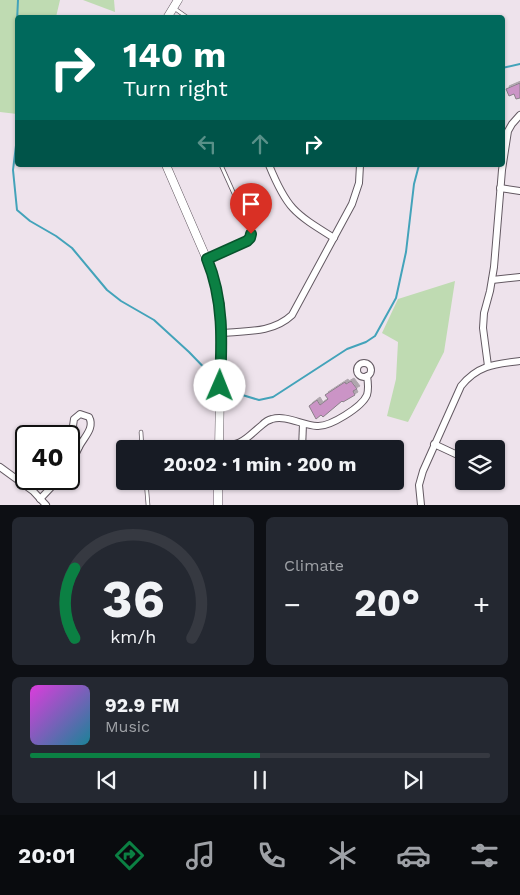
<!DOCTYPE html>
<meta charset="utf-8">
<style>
body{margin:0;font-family:"Work Sans",sans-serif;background:#242831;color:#f1f3f6;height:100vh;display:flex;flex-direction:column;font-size:19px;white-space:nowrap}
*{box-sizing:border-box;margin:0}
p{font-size:16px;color:#9ea1a6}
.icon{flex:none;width:28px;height:28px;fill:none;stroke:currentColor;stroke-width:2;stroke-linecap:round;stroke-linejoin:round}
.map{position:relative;height:505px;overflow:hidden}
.drawer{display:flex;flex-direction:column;gap:12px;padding:12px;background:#0d0f14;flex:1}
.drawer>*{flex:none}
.top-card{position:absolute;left:15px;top:15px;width:490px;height:152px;border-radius:5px;box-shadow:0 1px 4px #0004;background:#00695c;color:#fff;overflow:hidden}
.fabs{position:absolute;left:455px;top:440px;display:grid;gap:10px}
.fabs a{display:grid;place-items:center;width:50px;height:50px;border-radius:5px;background:#171b24;box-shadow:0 1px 4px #0004;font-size:25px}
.speed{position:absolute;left:15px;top:425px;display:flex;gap:10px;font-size:25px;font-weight:700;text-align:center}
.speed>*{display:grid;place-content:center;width:65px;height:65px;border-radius:50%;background:#171b24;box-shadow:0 1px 4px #0004;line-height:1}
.speed .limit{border:2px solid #111;border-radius:8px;background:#fff;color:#111}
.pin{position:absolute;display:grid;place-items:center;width:42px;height:42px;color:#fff;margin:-51px -21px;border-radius:50% 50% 50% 0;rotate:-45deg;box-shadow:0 0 5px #0007}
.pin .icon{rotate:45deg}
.me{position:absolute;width:55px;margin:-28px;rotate:1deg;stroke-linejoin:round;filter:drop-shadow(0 0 4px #0008)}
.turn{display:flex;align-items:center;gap:18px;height:105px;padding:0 25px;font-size:22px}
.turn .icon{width:65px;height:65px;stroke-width:2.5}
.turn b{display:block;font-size:35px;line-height:42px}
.lanes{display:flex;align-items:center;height:48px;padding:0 25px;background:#0003;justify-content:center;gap:25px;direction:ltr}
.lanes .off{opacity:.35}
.big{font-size:38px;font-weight:700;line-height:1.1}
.drawer .card{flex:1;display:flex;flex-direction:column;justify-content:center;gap:8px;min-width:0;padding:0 18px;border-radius:8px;background:#242831}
.drawer .dial{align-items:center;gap:0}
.dial svg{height:130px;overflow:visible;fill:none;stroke:#363941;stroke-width:7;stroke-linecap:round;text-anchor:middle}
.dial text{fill:#f1f3f6;stroke:none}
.song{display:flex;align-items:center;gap:15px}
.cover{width:60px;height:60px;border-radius:8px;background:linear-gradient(135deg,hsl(300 70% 55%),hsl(190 70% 35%))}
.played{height:5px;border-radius:2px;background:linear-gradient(90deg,#0b8043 50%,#363941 50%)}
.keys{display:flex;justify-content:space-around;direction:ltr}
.heat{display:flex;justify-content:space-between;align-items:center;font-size:28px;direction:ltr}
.drawer .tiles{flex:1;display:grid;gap:12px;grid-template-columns:1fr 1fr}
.card:last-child{grid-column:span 2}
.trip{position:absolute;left:116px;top:440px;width:288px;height:50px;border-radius:5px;background:#171b24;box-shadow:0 1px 4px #0004;font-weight:700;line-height:50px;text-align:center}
.dock{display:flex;height:80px;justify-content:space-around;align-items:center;background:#090b0e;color:#9ea1a6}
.dock .icon{width:35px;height:35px}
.dock .current{color:#0b8043}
.dock b{font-size:22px;color:#f1f3f6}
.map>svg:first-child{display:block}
.green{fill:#bfdbb2}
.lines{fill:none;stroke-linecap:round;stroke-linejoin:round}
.stream{stroke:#43a3ba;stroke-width:2}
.building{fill:#cb94c6;stroke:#8a8089;filter:url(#shadow)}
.service-casing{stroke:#635962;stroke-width:4.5}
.minor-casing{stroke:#635962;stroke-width:8}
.tertiary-casing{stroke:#635962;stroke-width:9}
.service{stroke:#fff;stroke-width:3}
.minor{stroke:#fff;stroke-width:6}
.tertiary{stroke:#fff;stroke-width:8}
.route-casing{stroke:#07532c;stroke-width:12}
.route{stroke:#0b8043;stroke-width:9}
</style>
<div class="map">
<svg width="520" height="505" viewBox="0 0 520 505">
<defs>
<filter id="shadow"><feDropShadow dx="3" dy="-3" stdDeviation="0" flood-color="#0004"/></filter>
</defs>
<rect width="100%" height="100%" fill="#eee3ec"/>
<g class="green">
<polygon points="0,0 60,0 56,17 18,18 17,114 0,112"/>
<polygon points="83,0 114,0 115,12"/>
<polygon points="455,281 444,352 408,422 387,416 396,379 398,342 382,333 398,299"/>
</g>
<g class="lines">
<g class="stream">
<polyline points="18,53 16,43 18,0"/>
<polyline points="502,68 520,64"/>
<polyline points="18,129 13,170 17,210 30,221 56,236 72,248 107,290 121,301 154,320 189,352 218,382"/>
<polyline points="222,385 229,391 259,400 273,397 347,349 366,342 375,336 396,298 406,252 414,184 419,165"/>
</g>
</g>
<g class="building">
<polygon points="520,83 520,98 516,99 514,94 509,96 506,89"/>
<polygon points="351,381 357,389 353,391 355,395 343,402 342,401 323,417 321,415 316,419 309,406 317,400 320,405 328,399 325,395 345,382 346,384"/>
</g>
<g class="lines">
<defs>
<g id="service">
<polyline points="174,8 188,18"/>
<polyline points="208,259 247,241 251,236 249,227 221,165"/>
<polyline points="141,432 142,449"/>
<polyline points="146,481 148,505"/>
</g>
<g id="minor">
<path d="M269,165C287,209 294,213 334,238"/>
<polyline points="500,188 520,191"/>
<polyline points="492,280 520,277"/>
<path d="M221,333C246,331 273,333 292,315L352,204L359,183L360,165"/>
<circle cx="364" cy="370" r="7"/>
<polyline points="488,366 483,328 484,313 490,291 494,267 502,170 508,131 512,124 520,115"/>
<path d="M80,414L89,417C95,428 84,437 79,447L73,426L74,419Z"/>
<polyline points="434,444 464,458"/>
<path d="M219,445C242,447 246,438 262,425C265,422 268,420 272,419C286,415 302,425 317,426C330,427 362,407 367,395C369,388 368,382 367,376"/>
<polyline points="302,449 303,424"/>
<polyline points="0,467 33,491 46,505"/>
<polyline points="69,468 79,447"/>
<polyline points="40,499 59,479"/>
<path d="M421,505L419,485L423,471L461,386C478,365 495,364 520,361"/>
</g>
<g id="tertiary">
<polyline points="167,18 178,0"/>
<polyline points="166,165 211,269 220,304 221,333 219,449"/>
<polyline points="218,505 218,481"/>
</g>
</defs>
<use href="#service" class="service-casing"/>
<use href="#minor" class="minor-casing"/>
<use href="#tertiary" class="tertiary-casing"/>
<use href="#service" class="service"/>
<use href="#minor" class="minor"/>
<use href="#tertiary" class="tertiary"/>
</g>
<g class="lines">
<defs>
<path id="route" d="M220,386C222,342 224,300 207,259L247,241L250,238L251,234"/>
</defs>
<use href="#route" class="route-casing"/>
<use href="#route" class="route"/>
</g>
</svg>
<div class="fabs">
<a><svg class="icon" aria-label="layers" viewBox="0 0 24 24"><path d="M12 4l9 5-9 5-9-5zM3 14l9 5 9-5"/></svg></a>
</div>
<div class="speed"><div class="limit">40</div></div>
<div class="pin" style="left:251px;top:234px;background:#d93025"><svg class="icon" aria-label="arrive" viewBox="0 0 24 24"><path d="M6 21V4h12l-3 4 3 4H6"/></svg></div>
<svg class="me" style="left:220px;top:386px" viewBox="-20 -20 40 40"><circle r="19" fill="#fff"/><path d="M0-13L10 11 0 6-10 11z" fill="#0b8043"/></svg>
<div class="trip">20:02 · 1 min · 200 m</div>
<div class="top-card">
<div class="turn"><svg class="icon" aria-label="right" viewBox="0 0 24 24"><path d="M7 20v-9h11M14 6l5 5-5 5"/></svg><div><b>140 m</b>Turn right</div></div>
<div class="lanes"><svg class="icon off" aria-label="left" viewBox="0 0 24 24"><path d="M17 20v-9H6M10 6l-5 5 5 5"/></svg><svg class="icon off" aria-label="ahead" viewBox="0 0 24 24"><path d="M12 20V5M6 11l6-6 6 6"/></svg><svg class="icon" aria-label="right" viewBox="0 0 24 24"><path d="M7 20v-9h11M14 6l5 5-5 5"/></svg></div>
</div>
</div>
<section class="drawer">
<div class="tiles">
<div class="card dial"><svg viewBox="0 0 100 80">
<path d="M14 69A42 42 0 1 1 86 69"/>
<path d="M14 69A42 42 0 0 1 14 26" stroke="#0b8043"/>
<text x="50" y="56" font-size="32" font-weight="700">36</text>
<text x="50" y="72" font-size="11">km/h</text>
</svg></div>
<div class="card"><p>Climate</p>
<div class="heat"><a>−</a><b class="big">20°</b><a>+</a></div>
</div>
<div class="card">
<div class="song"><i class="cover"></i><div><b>92.9 FM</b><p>Music</p></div></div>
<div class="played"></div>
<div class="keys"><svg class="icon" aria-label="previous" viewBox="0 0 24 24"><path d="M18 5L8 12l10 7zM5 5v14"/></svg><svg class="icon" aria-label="pause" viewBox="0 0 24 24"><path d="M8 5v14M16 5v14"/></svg><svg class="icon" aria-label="next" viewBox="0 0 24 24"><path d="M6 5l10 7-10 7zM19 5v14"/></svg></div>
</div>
</div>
</section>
<nav class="dock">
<b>20:01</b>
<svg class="icon current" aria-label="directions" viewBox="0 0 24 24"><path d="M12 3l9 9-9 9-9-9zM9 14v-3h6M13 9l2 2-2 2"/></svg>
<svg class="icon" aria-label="music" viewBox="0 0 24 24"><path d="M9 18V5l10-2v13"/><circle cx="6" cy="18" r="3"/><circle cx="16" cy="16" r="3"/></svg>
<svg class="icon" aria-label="phone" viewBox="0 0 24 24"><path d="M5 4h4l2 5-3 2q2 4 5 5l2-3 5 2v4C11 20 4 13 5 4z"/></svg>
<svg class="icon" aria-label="climate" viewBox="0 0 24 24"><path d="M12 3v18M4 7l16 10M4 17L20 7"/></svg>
<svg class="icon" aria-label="car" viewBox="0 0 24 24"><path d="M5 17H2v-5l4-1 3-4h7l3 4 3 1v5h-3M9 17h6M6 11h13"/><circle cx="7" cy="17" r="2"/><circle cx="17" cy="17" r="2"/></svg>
<svg class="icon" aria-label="filters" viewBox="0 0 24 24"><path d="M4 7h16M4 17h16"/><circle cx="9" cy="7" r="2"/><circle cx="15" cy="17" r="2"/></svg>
</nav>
